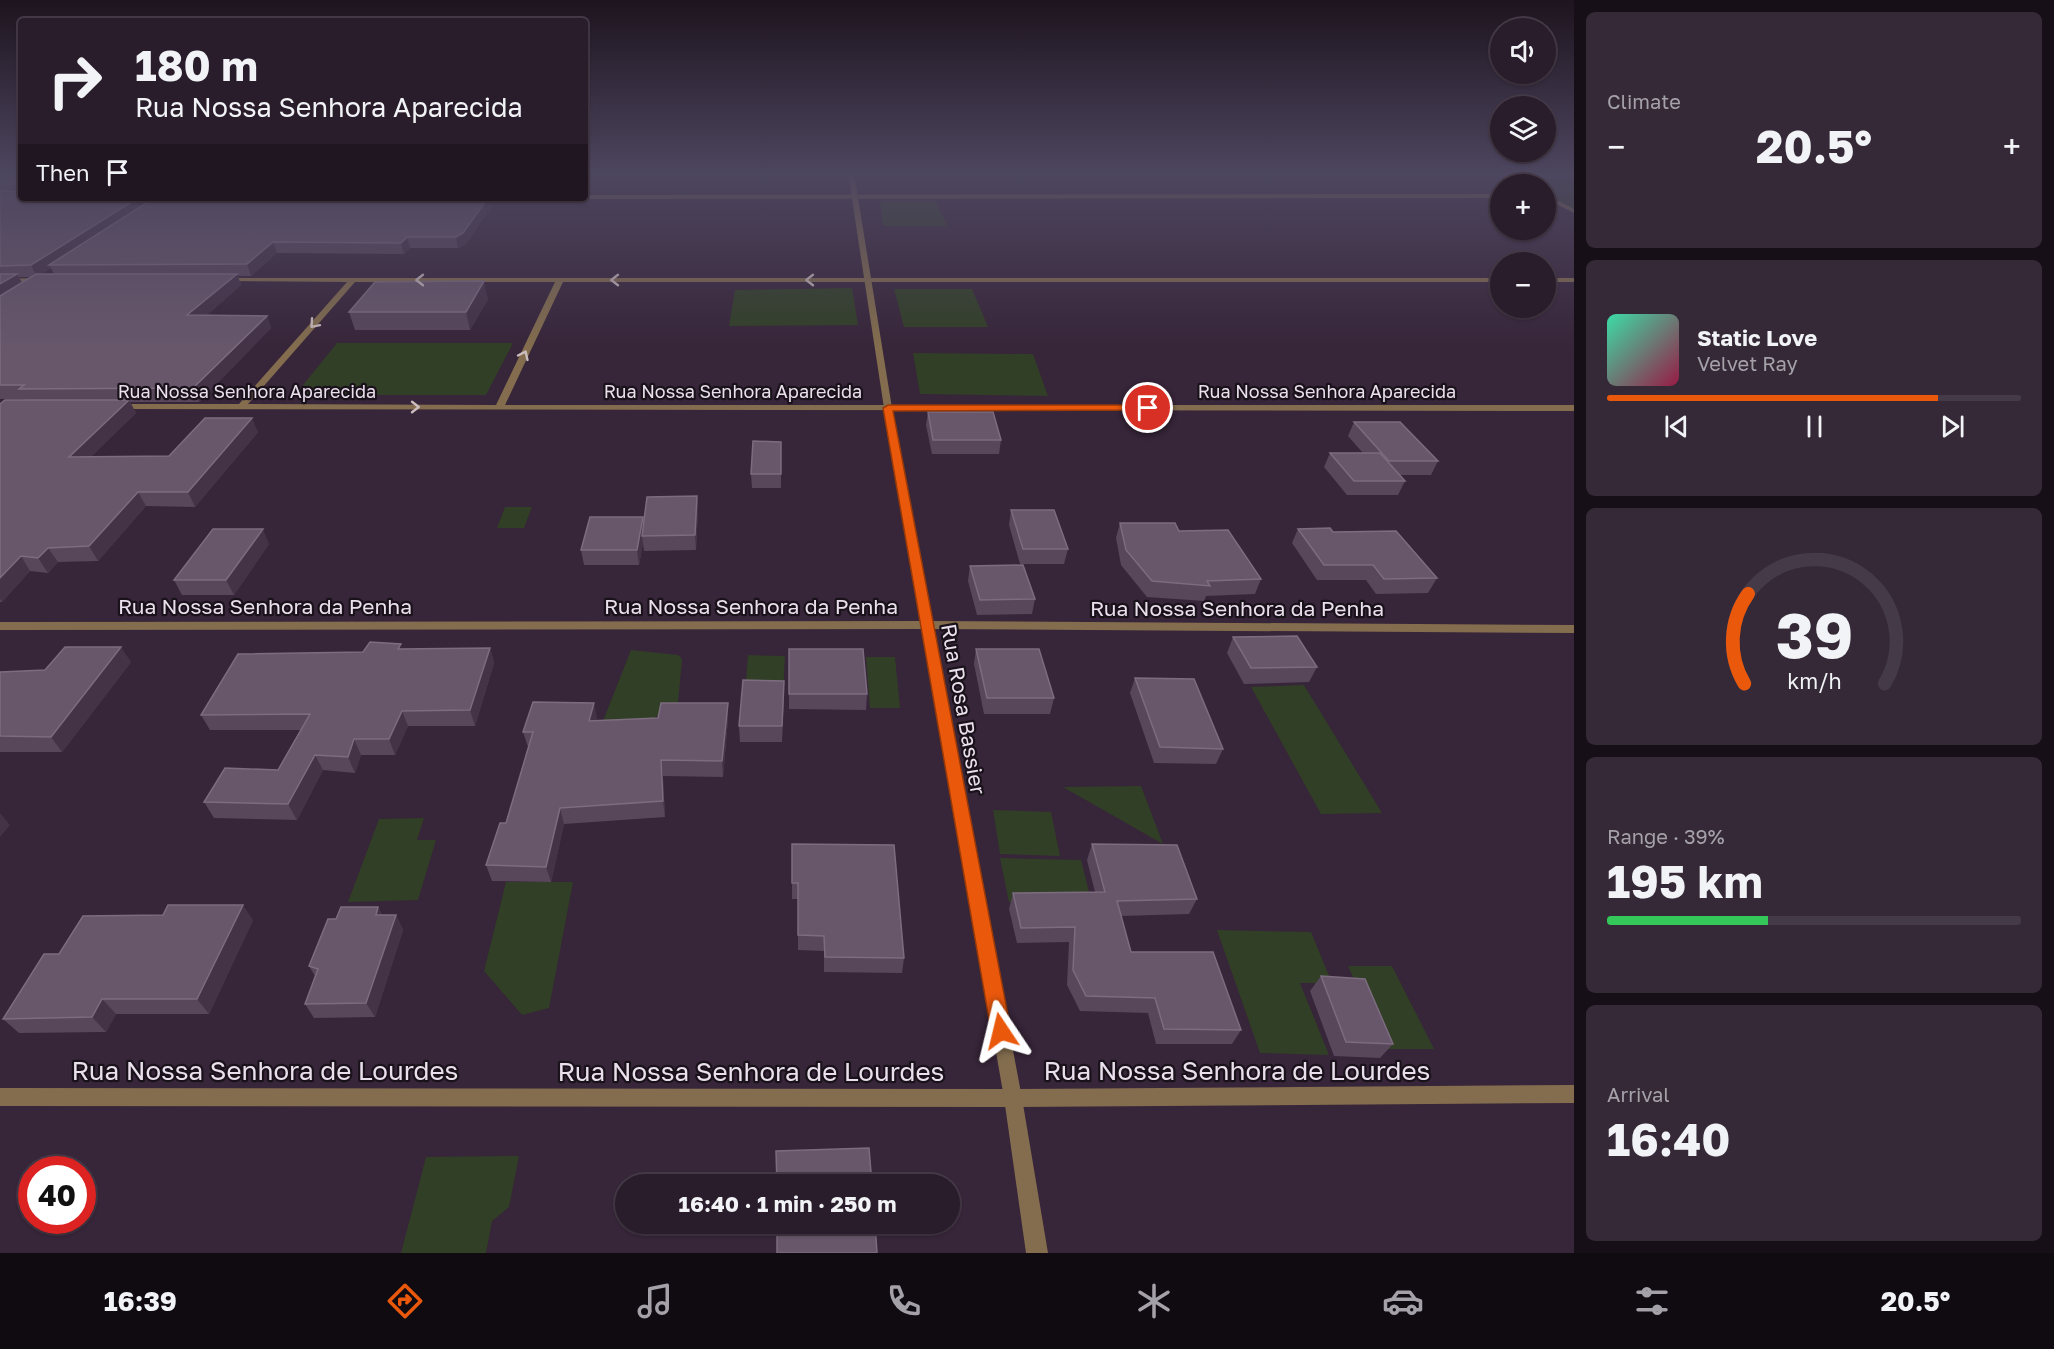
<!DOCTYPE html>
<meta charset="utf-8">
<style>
body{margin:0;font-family:"Golos Text",sans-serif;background:#352937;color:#f1f3f6;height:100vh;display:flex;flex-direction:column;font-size:22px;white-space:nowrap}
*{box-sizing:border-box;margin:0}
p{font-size:20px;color:#a5a1a9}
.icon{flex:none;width:33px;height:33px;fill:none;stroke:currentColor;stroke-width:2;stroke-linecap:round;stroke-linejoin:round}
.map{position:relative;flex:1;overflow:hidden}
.sheet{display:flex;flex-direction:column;gap:12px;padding:12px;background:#170f18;width:480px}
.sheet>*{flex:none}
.guide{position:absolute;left:18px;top:18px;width:570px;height:183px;border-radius:6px;box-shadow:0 2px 4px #0004,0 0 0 2px #453a47;background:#291c2b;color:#f1f3f6;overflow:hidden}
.buttons{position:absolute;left:1490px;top:18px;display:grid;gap:12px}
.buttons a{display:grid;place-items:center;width:66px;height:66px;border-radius:50%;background:#291c2b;box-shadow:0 2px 4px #0004,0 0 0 2px #453a47;font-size:30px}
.speed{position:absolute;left:18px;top:1156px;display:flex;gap:12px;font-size:30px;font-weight:700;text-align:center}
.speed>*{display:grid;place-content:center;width:78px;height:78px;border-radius:50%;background:#291c2b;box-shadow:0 2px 4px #0004,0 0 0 2px #453a47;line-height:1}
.speed .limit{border:9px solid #d22;background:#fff;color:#111}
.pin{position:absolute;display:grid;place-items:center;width:51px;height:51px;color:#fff;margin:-26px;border:3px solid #fff;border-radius:50%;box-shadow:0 2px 6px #0007}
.me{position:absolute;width:66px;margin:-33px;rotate:350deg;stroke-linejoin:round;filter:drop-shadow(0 0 4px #0008)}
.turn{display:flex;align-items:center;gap:21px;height:126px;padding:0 18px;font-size:27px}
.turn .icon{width:78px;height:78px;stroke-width:2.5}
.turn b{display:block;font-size:42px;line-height:51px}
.then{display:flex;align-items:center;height:57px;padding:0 18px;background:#0003;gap:12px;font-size:22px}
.big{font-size:45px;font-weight:700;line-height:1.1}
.sheet .tile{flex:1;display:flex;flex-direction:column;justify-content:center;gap:9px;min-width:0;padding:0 21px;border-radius:9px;background:#352937}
.sheet .dial{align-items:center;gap:0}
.dial svg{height:156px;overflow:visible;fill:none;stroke:#453a47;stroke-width:7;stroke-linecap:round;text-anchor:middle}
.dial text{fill:#f1f3f6;stroke:none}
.song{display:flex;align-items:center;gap:18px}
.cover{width:72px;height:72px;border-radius:9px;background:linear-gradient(135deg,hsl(160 70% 55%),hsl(340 70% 35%))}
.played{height:6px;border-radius:3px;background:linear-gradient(90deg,#ea580c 80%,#453a47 80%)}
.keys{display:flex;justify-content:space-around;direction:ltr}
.heat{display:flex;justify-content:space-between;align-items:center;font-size:33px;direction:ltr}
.charge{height:9px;border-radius:4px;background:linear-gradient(90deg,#34c759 39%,#453a47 0)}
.trip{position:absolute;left:615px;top:1174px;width:345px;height:60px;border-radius:30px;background:#291c2b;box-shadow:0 2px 4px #0004,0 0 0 2px #453a47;font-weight:700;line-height:60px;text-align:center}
.menu{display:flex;height:96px;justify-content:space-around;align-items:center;background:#100b11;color:#a5a1a9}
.menu .icon{width:42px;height:42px}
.menu .on{color:#ea580c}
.menu b{font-size:27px;color:#f1f3f6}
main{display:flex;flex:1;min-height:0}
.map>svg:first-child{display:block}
.green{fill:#313f26}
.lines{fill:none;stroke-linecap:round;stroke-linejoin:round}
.minor{fill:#836d4e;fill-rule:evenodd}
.tertiary{fill:#836d4e;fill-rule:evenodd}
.wall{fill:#58465b;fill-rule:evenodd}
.shaded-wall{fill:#443247}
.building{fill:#68576b;stroke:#7c6c7f;stroke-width:1.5}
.oneway{stroke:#cbbdbd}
.route{fill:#ea580c;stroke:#983908;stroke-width:1.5}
.labels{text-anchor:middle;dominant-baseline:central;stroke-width:4.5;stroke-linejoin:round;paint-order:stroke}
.far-street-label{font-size:18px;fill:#eadfec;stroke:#1a121b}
.street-label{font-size:21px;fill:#eadfec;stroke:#1a121b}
.near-street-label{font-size:26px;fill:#eadfec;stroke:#1a121b}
</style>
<main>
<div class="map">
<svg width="1574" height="1253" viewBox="0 0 1574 1253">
<rect width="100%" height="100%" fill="#372539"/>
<g class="green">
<polygon points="1504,173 1574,173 1574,209 1545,194 1545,184 1526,184"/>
<polygon points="880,201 936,201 947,226 883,226"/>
<polygon points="852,288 858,325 729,326 735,290"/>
<polygon points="894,289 972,289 988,327 904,327"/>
<polygon points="337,343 513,343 486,395 295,395"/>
<polygon points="913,353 1033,354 1048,396 920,394"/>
<polygon points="505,507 532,507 524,528 497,528"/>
<polygon points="631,650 678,655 682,659 677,715 656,716 654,730 601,726"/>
<polygon points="748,655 785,656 783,694 745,693"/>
<polygon points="866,657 895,657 900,708 870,708"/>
<polygon points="1304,685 1382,813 1321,814 1251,687"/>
<polygon points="1141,786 1163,844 1063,787"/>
<polygon points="993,810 1051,812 1060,856 1000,854"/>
<polygon points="424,818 417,840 436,840 418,900 348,902 379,819"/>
<polygon points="1000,858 1081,860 1092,904 1009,902"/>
<polygon points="506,882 573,882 549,1008 522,1015 484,971"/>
<polygon points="1217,930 1311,932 1332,983 1300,983 1329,1055 1260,1053"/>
<polygon points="1348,966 1392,966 1434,1049 1386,1049"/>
<polygon points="519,1156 509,1207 492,1221 486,1253 401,1253 426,1157"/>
</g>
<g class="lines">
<g class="minor">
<polygon points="1498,173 1505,173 1526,184 1520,184"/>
<polygon points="1500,194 1500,198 585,199 583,198 585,198 585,195"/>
<polygon points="1545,194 1574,209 1574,213 1545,198"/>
<path d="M223,278H1500V282H563L505,405H1574V411L114,409L113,407L117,404H239L347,282L221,281L219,280ZM355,282H555L496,405L248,404Z"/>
<rect x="1545" y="278" width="29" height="4"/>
<polygon points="0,279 41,278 45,280 41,282 0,283"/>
<polygon points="928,621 1574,625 1574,633 928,629 0,630 0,622"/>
<polygon points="1574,1085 1574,1103 1013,1107 0,1106 0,1088 1013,1089"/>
</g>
<polygon class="tertiary" points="848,173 854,173 892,408 1022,1098 1048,1253 1026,1253 1004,1098 884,408"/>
</g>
<g class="wall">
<path d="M0,173H21V198H497L466,244L458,248H410L404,254L277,253L251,276H238L241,285L207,315L267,316L271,328L199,402H130L136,413L91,456H169L258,432L195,507L146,506L98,561L58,562L48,573L30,571L2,602H0V404L25,400L24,399H0ZM51,268L54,274H41ZM19,277H31L22,282Z"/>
<polygon points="488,299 470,330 355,330 349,312"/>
<polygon points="928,412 1001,440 999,454 932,454 926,425"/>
<polygon points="1354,422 1438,461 1431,475 1400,475 1405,481 1398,495 1347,495 1324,467 1330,453 1363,453 1348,436"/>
<polygon points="781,442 781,488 752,488 751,474"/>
<polygon points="697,496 698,510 696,550 644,551 643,543 639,565 584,565 581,550 643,517 644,522"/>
<polygon points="1011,510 1068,549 1064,564 1020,564 1009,525"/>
<polygon points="1120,523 1179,531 1261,579 1255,594 1206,596 1204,601 1147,597 1121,565 1116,538"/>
<polygon points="1298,529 1333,532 1437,578 1428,593 1376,594 1366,580 1317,580 1292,543"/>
<polygon points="269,544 234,595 182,595 174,580"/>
<polygon points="970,566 1035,599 1032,614 977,615 968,581"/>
<polygon points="1233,637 1317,667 1309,682 1244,684 1227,653"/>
<polygon points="490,648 494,663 475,726 408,726 395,755 361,755 355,773 323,770 297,820 214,818 204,802 278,770 301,730 210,730 201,715 363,652 403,649"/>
<polygon points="789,649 867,694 866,710 789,709"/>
<polygon points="976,649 1054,698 1050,714 984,714 974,664"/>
<polygon points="131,662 62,752 0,752 0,672 45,670"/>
<polygon points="1135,678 1223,749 1216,764 1154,763 1130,693"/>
<polygon points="784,696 782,742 740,742 739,726"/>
<polygon points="728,703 728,719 723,777 663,776 665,817 564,824 551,882 492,881 486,865 506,823 528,747 523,732 597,718 596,720 658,718"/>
<polygon points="792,844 904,958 902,973 824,972 824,951 798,950 798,899 792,899"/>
<polygon points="1092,844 1197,899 1189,914 1121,916 1131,952 1241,1030 1232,1044 1156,1044 1148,1013 1080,1011 1067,985 1069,942 1017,943 1009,909 1013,893 1095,892 1087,860"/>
<polygon points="378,907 382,915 396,915 403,930 375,1017 314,1018 305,1004 315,976 309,966 336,919"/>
<polygon points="253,920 209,1014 116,1014 106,1032 19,1033 3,1019 59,954"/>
<polygon points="1321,976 1393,1044 1380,1058 1334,1056 1310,991"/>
</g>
<g class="shaded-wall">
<polygon points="138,198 159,198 49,265 51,268 37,277 31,265"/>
<polygon points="488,198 497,198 466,244 458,248 456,237"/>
<polygon points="407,237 410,248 404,254 401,243"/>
<polygon points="273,242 277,253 251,276 247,264"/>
<polygon points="17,274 23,285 0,300 0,284"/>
<polygon points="237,274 241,285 193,328 187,315"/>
<polygon points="484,281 488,299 470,330 466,312"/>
<polygon points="267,316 271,328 199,402 193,388"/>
<polygon points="129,400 136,413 77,471 69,457"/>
<polygon points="252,418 258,432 195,507 188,492"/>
<polygon points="138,492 146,506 98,561 89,546"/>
<polygon points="697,496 698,510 696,550 695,535"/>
<polygon points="643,517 645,532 642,536 643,543 639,565 637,550"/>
<polygon points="263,529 269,544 234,595 226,580"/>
<polygon points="48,548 58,562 48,573 38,558"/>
<polygon points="21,556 30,571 2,602 0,599 0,578"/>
<polygon points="121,647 131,662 62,752 51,737"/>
<polygon points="490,648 494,663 475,726 470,710"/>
<polygon points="594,703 597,718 592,736 589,721"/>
<polygon points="728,703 728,719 723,777 722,761"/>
<polygon points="402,711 408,726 395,755 389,739"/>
<polygon points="354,739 361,755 355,773 348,757"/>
<polygon points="315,755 323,770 297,820 288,804"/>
<polygon points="661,760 663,776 665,817 663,801"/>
<polygon points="560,808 564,824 551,882 546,867"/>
<polygon points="0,813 10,825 0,837"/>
<polygon points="243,905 253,920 209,1014 197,999"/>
<polygon points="378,907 386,922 376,915"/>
<polygon points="396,915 403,930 375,1017 366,1003"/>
<polygon points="102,999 116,1014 106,1032 92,1017"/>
</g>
<g class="building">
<polygon points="0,173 21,173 21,188 17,184 0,184"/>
<polygon points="21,189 21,198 138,198 31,265 0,266 0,190 16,192"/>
<polygon points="154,198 488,198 463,233 456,237 407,237 401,243 273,242 247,264 49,265"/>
<polygon points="0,274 17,274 0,284"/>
<polygon points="36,274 237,274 187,315 267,316 193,388 19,389 24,385 0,385 0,296"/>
<polygon points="484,281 466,312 349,312 375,282"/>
<polygon points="5,400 129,400 69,457 169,456 205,418 252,418 188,492 138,492 89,546 48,548 38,558 21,556 0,578 0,404"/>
<polygon points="928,412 993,412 1001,440 933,440"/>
<polygon points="1354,422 1400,422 1438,461 1389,461"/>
<polygon points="753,441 781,442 781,474 751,474"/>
<polygon points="1330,453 1380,453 1405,481 1354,481"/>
<polygon points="697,496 695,535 642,536 647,497"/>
<polygon points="1011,510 1054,510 1068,549 1023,549"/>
<polygon points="590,517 643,517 637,550 581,550"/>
<polygon points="1120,523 1175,523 1179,531 1228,530 1261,579 1207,581 1210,586 1152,581 1126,550"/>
<polygon points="1330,528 1333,532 1396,531 1437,578 1384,579 1373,565 1324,565 1298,529"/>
<polygon points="213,529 263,529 226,580 174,580"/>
<polygon points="1023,565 1035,599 980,600 970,566"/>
<polygon points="1297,636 1317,667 1251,668 1233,637"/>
<polygon points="370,642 401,644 398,649 490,648 470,710 402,711 389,739 354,739 348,757 315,755 288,804 204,802 225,768 278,770 310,714 201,715 238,654 363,652"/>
<polygon points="65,647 121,647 51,737 0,736 0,672 45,670"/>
<polygon points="789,649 863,649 867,694 789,694"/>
<polygon points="976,649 1039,649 1054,698 987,698"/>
<polygon points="1135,678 1194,679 1223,749 1160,747"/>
<polygon points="743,680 784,681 782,726 739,726"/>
<polygon points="533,702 594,703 589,721 658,718 661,703 728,703 722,761 661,760 663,801 560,808 546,867 486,865 500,823 506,823 533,732 523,732"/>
<polygon points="792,844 894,845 904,958 825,957 824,936 798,935 798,883 792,883"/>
<polygon points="1092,844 1177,845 1197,899 1117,901 1131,952 1213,952 1241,1030 1164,1029 1155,998 1086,996 1073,970 1075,927 1021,928 1013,893 1105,892"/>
<polygon points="168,905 243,905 197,999 102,999 92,1017 3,1019 44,954 59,954 83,916 163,915"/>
<polygon points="341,907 378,907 376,915 396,915 366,1003 305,1004 318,969 309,966 328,919 336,919"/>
<polygon points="1321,976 1365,979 1393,1044 1346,1042"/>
<polygon points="869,1148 872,1185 777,1185 776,1151"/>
<polygon points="777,1224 875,1224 877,1253 777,1253"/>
</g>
<defs><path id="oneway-chevron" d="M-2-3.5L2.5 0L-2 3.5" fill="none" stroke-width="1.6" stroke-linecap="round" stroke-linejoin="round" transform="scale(1.5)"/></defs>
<g class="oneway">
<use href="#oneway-chevron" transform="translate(420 280) rotate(180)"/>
<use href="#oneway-chevron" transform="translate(615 280) rotate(-180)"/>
<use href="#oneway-chevron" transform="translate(810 280) rotate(-180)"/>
<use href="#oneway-chevron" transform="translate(314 324) rotate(131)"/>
<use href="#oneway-chevron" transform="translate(524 355) rotate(-65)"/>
<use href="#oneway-chevron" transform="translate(415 407)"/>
</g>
<linearGradient id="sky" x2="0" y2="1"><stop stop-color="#1e141f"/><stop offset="0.5" stop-color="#4d465f"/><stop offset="1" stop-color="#4d465f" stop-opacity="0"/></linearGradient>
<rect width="1574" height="348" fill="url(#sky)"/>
<polygon class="route" points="1148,405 1152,406 1152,410 893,411 1011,1031 1008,1038 1001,1041 993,1038 991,1031 883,408 888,405"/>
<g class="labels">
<g class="far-street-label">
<text x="247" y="391">Rua Nossa Senhora Aparecida</text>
<text x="733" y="391">Rua Nossa Senhora Aparecida</text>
<text x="1327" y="391">Rua Nossa Senhora Aparecida</text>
</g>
<g class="street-label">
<text x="265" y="606">Rua Nossa Senhora da Penha</text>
<text x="751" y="606">Rua Nossa Senhora da Penha</text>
<text x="1237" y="608">Rua Nossa Senhora da Penha</text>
<text transform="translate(964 709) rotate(80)">Rua Rosa Bassier</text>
</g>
<g class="near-street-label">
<text x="265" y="1070">Rua Nossa Senhora de Lourdes</text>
<text x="1237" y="1070">Rua Nossa Senhora de Lourdes</text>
<text x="751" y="1071">Rua Nossa Senhora de Lourdes</text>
</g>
</g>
</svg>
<div class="buttons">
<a><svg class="icon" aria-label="sound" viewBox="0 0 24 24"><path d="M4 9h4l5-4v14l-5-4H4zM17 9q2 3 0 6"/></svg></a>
<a><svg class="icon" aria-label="layers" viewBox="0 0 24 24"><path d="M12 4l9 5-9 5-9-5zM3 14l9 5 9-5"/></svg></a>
<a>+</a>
<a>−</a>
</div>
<div class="speed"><div class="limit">40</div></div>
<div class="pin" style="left:1148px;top:408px;background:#d93025"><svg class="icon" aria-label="arrive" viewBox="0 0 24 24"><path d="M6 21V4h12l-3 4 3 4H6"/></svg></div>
<svg class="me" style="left:1001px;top:1031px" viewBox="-20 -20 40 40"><path d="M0-17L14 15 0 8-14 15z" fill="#ea580c" stroke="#fff" stroke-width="4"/></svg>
<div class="trip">16:40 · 1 min · 250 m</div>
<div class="guide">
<div class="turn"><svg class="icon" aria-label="right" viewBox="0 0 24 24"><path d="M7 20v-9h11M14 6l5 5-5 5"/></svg><div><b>180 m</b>Rua Nossa Senhora Aparecida</div></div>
<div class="then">Then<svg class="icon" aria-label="arrive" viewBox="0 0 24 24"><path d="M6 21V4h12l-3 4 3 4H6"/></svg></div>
</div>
</div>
<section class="sheet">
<div class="tile"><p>Climate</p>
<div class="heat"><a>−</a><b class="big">20.5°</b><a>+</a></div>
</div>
<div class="tile">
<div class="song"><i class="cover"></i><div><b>Static Love</b><p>Velvet Ray</p></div></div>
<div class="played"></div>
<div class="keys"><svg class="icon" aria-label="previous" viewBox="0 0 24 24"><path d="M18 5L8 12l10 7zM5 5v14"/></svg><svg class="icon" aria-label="pause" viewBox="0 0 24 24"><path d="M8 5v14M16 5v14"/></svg><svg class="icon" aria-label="next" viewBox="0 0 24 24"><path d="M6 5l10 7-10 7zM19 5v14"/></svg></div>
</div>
<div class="tile dial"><svg viewBox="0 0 100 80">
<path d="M14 69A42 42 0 1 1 86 69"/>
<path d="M14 69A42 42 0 0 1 16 23" stroke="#ea580c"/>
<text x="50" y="56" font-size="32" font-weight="700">39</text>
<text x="50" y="72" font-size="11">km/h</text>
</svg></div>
<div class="tile"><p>Range · 39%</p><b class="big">195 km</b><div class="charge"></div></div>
<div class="tile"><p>Arrival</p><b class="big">16:40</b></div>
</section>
</main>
<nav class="menu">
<b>16:39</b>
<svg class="icon on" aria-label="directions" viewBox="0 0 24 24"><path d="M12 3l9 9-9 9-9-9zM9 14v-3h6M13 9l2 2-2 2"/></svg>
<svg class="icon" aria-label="music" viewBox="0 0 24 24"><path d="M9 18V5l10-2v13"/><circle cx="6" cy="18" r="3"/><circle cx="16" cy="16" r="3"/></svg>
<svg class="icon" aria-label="phone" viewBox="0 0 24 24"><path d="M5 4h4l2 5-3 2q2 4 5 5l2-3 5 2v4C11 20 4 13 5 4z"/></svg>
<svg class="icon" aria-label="climate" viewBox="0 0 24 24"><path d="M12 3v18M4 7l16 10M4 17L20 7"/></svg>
<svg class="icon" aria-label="car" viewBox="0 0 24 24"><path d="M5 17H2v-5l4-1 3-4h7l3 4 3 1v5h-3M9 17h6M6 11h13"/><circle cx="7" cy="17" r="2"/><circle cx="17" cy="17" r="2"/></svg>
<svg class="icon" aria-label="filters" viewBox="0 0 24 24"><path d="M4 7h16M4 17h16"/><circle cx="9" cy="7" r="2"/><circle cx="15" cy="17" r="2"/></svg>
<b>20.5°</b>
</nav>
